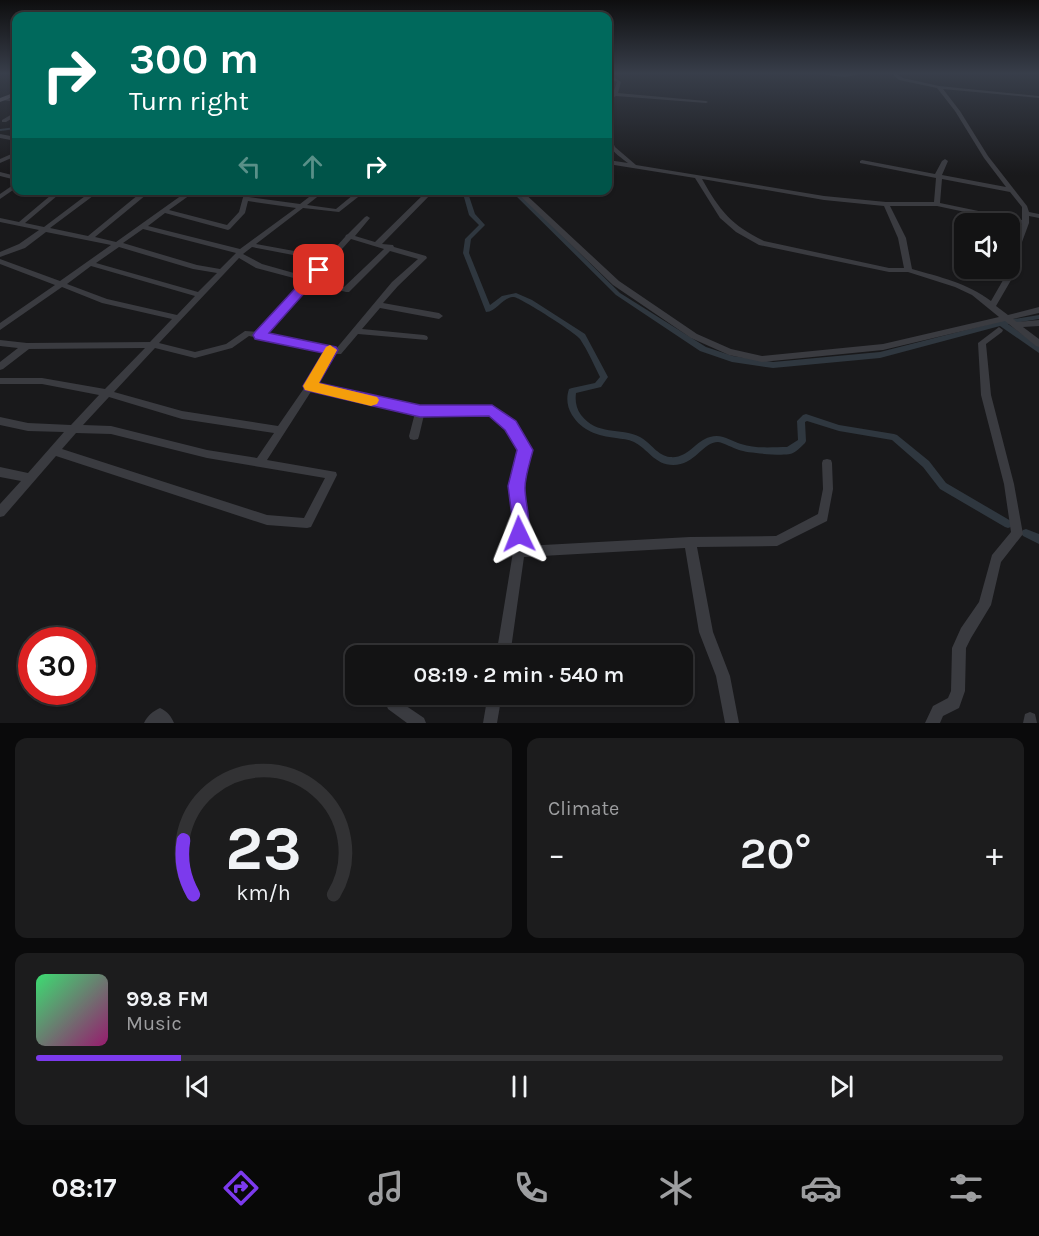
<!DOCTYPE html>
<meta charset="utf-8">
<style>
body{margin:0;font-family:Karla,sans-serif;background:#1c1c1d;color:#f1f3f6;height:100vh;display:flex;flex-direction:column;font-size:22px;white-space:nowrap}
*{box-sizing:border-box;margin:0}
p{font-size:20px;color:#9d9ea0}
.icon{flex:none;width:33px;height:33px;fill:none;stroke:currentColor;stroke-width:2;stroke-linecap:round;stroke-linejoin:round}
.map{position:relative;height:723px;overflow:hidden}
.details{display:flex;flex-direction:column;gap:15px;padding:15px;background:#0a0a0b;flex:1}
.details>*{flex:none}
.guide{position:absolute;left:12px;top:12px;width:600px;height:183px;border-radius:12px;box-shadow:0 2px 4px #0004,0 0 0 2px #323234;background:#00695c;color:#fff;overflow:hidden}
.buttons{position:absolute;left:954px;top:213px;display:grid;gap:12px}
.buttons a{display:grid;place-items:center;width:66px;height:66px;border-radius:12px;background:#131314;box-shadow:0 2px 4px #0004,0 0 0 2px #323234;font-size:30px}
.speed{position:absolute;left:18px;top:627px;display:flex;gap:12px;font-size:30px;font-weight:700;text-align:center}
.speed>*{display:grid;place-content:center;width:78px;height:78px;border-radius:50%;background:#131314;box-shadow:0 2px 4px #0004,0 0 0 2px #323234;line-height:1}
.speed .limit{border:9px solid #d22;background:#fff;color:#111}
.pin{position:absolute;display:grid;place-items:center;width:51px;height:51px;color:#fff;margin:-26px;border-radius:12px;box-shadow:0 3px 9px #0006}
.me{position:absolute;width:66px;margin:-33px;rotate:358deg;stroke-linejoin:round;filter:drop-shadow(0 0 4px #0008)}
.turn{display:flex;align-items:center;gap:21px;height:126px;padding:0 18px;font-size:27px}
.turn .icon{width:78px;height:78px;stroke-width:2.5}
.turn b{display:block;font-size:42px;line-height:51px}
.lanes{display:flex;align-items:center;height:57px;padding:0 18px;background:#0003;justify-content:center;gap:30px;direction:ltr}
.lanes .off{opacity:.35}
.big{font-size:45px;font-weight:600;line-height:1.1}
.details .card{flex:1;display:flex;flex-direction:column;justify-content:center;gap:9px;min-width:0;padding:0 21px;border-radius:12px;background:#1c1c1d}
.details .dial{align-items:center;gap:0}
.dial svg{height:156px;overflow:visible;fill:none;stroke:#323234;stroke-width:7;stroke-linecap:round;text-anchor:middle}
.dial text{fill:#f1f3f6;stroke:none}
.song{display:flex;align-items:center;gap:18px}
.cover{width:72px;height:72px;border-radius:9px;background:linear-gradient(135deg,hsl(140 70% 55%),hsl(320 70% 35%))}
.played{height:6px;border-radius:3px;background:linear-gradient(90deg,#7c3aed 15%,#323234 15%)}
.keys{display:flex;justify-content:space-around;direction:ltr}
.heat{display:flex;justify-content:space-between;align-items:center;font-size:33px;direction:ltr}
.details .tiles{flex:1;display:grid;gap:15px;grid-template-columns:1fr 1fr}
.card:last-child{grid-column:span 2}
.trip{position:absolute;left:345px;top:645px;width:348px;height:60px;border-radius:12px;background:#131314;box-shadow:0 2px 4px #0004,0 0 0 2px #323234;font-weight:600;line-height:60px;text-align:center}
.tabs{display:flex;height:96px;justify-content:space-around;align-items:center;background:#080808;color:#9d9ea0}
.tabs .icon{width:42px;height:42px}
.tabs .current{color:#7c3aed}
.tabs b{font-size:27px;color:#f1f3f6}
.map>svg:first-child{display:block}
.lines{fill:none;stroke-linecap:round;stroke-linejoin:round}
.canal{fill:#2f373f;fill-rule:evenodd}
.minor{fill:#3a3b40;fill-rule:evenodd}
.major{fill:#56575f;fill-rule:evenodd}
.route{fill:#7c3aed;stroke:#51269a;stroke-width:1.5}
.slow{fill:#f59e0b}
</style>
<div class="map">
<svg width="1039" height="723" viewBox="0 0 1039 723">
<rect width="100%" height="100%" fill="#19191b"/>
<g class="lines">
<g class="canal">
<polygon points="16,127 16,129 0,131 0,129"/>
<path d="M462,190H467L475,214L485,225L471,239L469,253L490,305L502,296L516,293L532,300L585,334L608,377L601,387L576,393C575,401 576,408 581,415C597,436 620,427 640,437C651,443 658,456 670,457C688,459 695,441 710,437C722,433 731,441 741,444C756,449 773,447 787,447L798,440L797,421L803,415L806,414L839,425L894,434L897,435L929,461L946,483L1011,521L1013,524L1011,527L1008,528L1005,527L940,489L923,467L892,440L839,431L807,421L805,422L806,441L805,443C801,447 795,453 790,454C782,456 747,453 739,450C732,448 725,443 718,442C703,442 695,465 673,465C655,465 648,449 634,442C628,439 622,439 616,438C598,436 582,431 572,415C567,407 566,398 569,389L572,388L595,383L600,377C594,365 588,351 580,339C576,333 521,298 514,297C502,297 497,312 486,312L463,253L465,239L479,225L469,215Z"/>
<polygon points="510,190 516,190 620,293 706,347 733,356 773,362 880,352 1001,321 1039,315 1039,319 1008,324 1039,346 1039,353 1000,326 880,358 773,368 732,362 700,351 616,295"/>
<polygon points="1026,529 1039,534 1039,544 1023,536 1021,533 1023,530"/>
</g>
<g class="minor">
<polygon points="608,74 616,74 612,76 621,82 618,93 706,101 708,102 706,103 616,96 608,100 608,97 610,95 608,95 608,93 613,93 617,82 608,77"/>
<polygon points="821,74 861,74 844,77"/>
<path d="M892,74H897L903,78L939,86L1039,96V98L943,89L960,111L988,156L1027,206L1029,212L1039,214V218L1029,216V223L1022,242L1014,275L996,306L1008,315L1039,307V313L1013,319L1017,322L1039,320V326L1023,327L1039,339V347L1036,346L1005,321L883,350L762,362L729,355L691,338L613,285L514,190H521L619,281L697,334L731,349L762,356L883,344L999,317L972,295L955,287L908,272H889L759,245L736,232L720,218L695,178L608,164V160L628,163C619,156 607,149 608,136L611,138L615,147L636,165L824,196L886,202H934L936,178L860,163V161L862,160L935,174L942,161L945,159L948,161L942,175L1006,187L984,158L955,111L937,88L899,80ZM702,179L824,200L884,206L898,238L904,268H889L764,241C731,225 720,211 702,179ZM942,179L1010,192L1022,207V220L940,203ZM890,206H937L1022,224C1016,238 1010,253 1010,268H1008L1006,275L991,301C967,283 940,277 912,269L906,238Z"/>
<polygon points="4,98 16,100 16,102 2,100 2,99"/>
<polygon points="14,113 16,113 16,116 6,122 2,122 2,120"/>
<polygon points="0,134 16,137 16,141 0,138"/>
<polygon points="16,152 16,156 0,163 0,159"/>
<polygon points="0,172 16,176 16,180 0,176"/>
<polygon points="16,183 16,188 0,199 0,194"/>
<path d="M57,190H64L25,223L44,227L93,190H101L50,228L88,236L144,190H152L95,237L116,242L189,190H197L169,210L227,225L239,212L245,190H251L249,197L300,204L318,190H326L307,205L336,209L359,190H367L339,212L303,208L256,244L327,257L345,237L346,235L348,234L365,217L367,216L370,218L355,236L375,242L428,190H435L382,244L393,245L394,247L426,256L427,258L398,286L383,303L439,313L443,316L439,319L380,308L362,329L424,335L427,336L428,338L427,340L358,334L341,354H333L316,384L420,407L492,406L515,422L530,450L521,486L526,517L525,546L690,537L776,536L818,514L823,489L822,463L823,460L827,459L831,460L832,463L833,489L827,521L777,546L697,547L713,632L730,676L739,723H725L716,676L699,632L685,548L524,557L510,656H496L513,552L514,517L511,486L520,450L507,428L490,414L424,415L419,436L418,439L414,440L410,439L409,436L415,413L312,390L267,460L336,472L337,475L311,527L307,528L267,525L56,456L4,516L0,517V504L21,481L0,477V467L28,473L64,432L28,431L0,425V417L28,423L71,425L99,395L42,384H0V378H42L105,389L145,348L29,349L3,369L0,370V362L18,348L0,346V340L27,343L150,342L172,319L102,303L62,287L0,330V323L55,285L0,264V259L60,281L111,245L46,232L25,248L0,257V252L19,244L39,230L0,222V218L19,222ZM248,201L296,208L240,249L148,226L165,213L228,230L230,229L245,213ZM143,229L236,253L220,269L197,265L123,243ZM351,239L384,249L344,287L315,279ZM119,247L193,269L217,273L198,292L96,263ZM252,247L324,261L308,277L262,264L243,254ZM390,251L418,259L392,282L336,349L266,334L312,283L346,292H349ZM239,258L256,268L305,281L258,332L245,331L226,344L195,352L159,343ZM91,266L195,296L177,315L107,299L67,284ZM249,336L325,352L307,384L278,426L182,411L114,392L155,348L195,358L232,348ZM109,397L182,419L274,433L257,458L207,450L111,426L83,425ZM76,433L111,434L207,458L325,478L304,518L267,515L62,449Z"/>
<polygon points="999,327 1003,330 1002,332 986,344 991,395 1014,484 1023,534 1001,562 991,605 971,638 966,648 965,691 959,708 943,716 940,723 925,723 933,706 948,698 951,691 952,648 961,628 979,602 992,555 1011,532 1004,484 981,395 978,343"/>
<polygon points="488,694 502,694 497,723 483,723"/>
<polygon points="393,697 424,718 426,723 407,723 388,709 386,704 388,699"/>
<path d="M160,708C167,711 171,716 174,723H144C147,716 153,711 160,708Z"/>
<polygon points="1030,712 1035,714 1037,723 1023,723 1025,714"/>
</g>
<polygon class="major" points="16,92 16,96 0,102 0,98"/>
</g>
<linearGradient id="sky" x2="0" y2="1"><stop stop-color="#0e0e0f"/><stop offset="0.42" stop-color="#383e4a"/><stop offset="1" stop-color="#383e4a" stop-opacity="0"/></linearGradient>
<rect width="1039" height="175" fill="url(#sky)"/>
<path class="route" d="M319,266L323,267V272L269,333L336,347L338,350L319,383L420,405H492L516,421L533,450C530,462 525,476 525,488C525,505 533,523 526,540L519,542L513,540L511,534L512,517L508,486L517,450L505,430L489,416L420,417L305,390L303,386L323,353L255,339L253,335L255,332L315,267Z"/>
<polygon class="slow" points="330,345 337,350 319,383 377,397 379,400 377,404 371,406 305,390 303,386 326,347"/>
</svg>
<div class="buttons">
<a><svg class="icon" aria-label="sound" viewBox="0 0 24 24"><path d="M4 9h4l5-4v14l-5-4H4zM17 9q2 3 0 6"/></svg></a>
</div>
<div class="speed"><div class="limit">30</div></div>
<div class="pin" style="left:319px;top:270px;background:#d93025"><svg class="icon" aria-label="arrive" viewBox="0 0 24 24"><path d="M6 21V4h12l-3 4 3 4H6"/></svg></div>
<svg class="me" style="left:519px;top:534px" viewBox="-20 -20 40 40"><path d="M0-17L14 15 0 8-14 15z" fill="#7c3aed" stroke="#fff" stroke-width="4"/></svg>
<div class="trip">08:19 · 2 min · 540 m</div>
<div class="guide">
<div class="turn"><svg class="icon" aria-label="right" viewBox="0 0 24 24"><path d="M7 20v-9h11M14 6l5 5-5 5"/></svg><div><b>300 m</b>Turn right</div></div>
<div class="lanes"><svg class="icon off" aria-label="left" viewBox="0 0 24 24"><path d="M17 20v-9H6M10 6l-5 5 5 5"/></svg><svg class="icon off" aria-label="ahead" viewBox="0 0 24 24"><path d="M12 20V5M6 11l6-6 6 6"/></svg><svg class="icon" aria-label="right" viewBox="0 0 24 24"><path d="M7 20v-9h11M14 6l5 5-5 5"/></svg></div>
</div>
</div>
<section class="details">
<div class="tiles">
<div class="card dial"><svg viewBox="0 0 100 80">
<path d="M14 69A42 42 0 1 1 86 69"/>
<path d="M14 69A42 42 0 0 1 9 41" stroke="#7c3aed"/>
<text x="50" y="56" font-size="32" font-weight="700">23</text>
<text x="50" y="72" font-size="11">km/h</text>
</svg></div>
<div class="card"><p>Climate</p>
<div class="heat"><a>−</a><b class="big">20°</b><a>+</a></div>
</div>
<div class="card">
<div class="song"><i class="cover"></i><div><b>99.8 FM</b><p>Music</p></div></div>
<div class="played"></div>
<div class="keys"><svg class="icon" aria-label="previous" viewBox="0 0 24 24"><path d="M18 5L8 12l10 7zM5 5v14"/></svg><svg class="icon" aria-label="pause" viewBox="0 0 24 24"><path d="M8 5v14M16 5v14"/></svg><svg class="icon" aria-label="next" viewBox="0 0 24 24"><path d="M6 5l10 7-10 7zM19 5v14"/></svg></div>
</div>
</div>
</section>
<nav class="tabs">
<b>08:17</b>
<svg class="icon current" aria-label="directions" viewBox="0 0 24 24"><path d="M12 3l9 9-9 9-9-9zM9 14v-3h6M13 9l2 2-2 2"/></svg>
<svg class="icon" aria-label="music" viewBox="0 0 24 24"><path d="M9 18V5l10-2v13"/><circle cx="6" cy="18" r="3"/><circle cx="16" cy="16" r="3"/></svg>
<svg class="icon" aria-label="phone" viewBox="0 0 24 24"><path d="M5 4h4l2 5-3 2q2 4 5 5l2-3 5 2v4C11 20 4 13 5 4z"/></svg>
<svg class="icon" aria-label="climate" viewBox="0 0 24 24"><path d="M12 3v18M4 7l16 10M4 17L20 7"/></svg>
<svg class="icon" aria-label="car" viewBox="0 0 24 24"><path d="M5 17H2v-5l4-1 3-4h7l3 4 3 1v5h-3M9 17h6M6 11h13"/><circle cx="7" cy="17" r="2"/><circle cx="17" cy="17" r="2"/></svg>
<svg class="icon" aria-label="filters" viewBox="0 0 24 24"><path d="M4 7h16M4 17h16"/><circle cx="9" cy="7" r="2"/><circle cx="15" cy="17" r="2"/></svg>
</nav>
